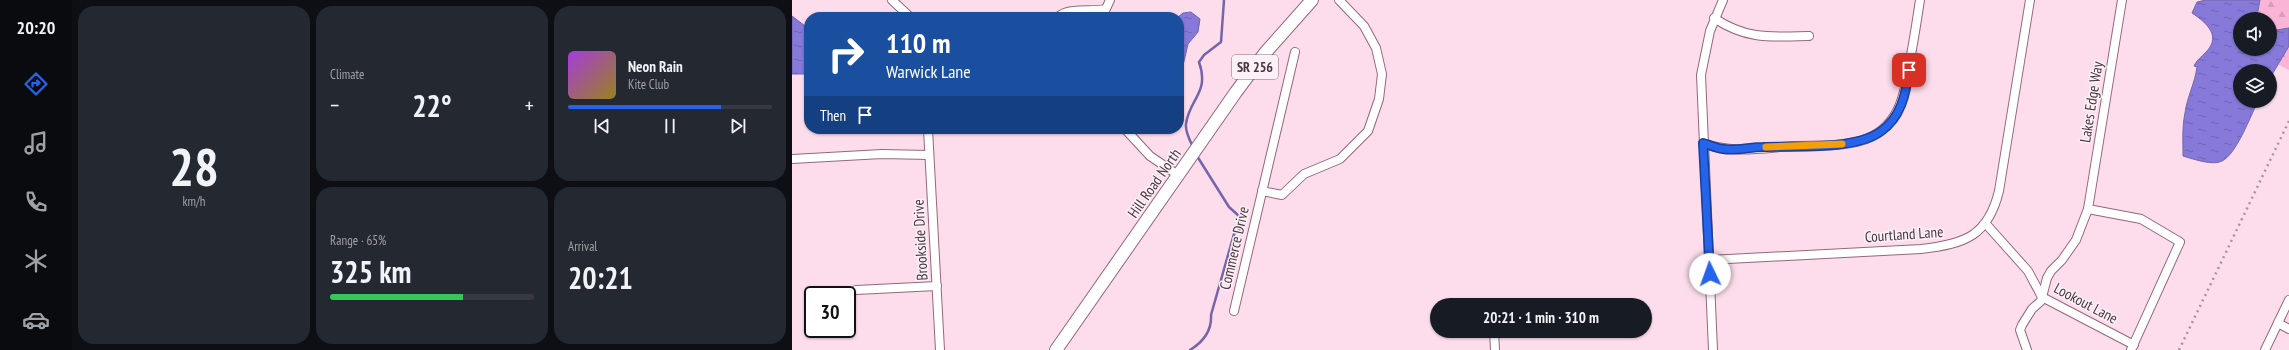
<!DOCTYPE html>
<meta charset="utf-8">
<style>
body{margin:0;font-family:"PT Sans Narrow",sans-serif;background:#242831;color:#f1f3f6;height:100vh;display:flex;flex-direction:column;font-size:15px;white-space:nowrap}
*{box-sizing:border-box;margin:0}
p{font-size:13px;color:#9ea1a6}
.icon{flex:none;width:22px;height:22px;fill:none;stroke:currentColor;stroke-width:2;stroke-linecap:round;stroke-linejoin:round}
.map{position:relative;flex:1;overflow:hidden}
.side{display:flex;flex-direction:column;gap:6px;padding:6px;background:#0d0f14;width:720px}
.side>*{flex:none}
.guide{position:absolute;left:12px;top:12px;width:380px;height:122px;border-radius:16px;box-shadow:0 1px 3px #0004;background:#1a4fa0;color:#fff;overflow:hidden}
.controls{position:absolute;left:1441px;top:12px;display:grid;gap:8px}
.controls a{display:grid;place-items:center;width:44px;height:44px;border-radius:50%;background:#171b24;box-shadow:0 1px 3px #0004;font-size:20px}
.speed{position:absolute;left:12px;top:286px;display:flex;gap:8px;font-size:20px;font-weight:700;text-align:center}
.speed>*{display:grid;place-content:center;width:52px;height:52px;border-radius:50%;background:#171b24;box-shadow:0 1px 3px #0004;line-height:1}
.speed .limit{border:2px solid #111;border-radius:6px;background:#fff;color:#111}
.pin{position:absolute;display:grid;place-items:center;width:34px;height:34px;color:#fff;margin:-17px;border-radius:8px;box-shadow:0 2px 6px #0006}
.me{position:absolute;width:44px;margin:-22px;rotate:357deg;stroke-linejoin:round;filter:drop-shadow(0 0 3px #0008)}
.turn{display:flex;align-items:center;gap:14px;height:84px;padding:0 16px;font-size:18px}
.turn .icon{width:52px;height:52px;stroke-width:2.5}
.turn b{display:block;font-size:28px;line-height:34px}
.then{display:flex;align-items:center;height:38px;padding:0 16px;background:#0003;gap:8px;font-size:15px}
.big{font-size:30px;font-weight:600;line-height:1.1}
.side .card{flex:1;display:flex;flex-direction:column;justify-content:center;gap:6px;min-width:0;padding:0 14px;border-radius:16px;background:#242831}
.side .dial{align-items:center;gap:0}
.dial b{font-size:52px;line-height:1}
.song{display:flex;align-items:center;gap:12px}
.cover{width:48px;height:48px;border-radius:6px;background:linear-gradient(135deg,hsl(280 70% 55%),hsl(50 70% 35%))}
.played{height:4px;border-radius:2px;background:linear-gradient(90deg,#2563eb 75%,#363941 75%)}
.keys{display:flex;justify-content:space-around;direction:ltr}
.heat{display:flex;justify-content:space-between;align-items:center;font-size:22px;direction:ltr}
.charge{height:6px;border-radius:3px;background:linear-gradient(90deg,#34c759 65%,#363941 0)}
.side .tiles{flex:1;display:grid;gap:6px;grid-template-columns:repeat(3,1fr)}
.card:first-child{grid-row:span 2}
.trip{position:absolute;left:638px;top:298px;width:222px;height:40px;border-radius:20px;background:#171b24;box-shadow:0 1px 3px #0004;font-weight:600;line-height:40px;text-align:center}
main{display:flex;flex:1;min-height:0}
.tab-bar{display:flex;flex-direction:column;width:72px;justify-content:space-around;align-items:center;background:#090b0e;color:#9ea1a6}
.tab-bar .icon{width:28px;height:28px}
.tab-bar .active{color:#2563eb}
.tab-bar b{font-size:18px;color:#f1f3f6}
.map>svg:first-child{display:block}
.forest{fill:url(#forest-firs)}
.water{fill:url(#water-ripples);stroke:#7465ab}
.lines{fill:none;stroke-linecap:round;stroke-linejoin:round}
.stream{stroke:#7465ab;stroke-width:2.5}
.minor-casing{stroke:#94677e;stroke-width:10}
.primary-casing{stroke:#94677e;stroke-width:14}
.minor{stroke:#fff;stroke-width:8}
.primary{stroke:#fff;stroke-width:12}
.rail{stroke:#ac929e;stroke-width:2.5;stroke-dasharray:2 4;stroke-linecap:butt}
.route-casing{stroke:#184099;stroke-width:10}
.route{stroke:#2563eb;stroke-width:7}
.slow{stroke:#f59e0b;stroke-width:7}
.labels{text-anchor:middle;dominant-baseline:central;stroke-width:3;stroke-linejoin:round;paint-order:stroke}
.shield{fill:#fcf1f6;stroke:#7f6e77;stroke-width:1}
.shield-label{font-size:14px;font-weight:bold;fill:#4a3640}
.street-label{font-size:15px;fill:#4a3640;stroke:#fcf1f6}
</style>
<main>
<nav class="tab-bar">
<b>20:20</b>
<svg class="icon active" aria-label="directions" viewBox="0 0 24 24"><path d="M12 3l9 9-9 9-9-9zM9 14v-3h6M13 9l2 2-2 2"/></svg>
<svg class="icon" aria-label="music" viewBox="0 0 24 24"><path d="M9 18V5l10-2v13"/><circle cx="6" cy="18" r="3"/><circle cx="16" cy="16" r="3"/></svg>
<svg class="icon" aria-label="phone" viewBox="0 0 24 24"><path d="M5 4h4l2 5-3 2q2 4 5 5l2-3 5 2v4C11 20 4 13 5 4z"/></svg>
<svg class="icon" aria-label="climate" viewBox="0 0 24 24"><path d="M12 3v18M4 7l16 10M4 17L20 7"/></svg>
<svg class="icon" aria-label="car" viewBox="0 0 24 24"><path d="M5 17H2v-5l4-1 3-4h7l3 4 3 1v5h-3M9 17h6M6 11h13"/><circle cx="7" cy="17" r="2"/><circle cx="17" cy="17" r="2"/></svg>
</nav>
<section class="side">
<div class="tiles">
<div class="card dial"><b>28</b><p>km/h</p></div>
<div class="card"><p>Climate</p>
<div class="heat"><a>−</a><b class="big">22°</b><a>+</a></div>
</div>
<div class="card">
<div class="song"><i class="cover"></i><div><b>Neon Rain</b><p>Kite Club</p></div></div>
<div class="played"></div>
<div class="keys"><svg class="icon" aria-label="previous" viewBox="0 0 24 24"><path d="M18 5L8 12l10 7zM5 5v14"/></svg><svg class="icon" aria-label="pause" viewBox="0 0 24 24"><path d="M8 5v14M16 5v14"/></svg><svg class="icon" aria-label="next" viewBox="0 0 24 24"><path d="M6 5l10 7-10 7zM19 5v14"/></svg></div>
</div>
<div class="card"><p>Range · 65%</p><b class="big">325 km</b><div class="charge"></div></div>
<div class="card"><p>Arrival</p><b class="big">20:21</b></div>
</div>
</section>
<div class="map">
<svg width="1497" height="350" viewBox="0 0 1497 350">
<defs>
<pattern id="forest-firs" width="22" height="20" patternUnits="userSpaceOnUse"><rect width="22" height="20" fill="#f9b4d6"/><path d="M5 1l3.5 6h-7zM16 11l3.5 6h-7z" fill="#d79bb9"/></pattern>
<pattern id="water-ripples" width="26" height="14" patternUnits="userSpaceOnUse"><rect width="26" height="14" fill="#8679d9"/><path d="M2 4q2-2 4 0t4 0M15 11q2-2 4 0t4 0" fill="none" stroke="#7064b1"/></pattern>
</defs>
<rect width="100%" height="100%" fill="#fdddec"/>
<g class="forest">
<polygon points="1468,0 1497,0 1497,28 1478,31 1478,19 1466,19 1465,17"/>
<polygon points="1497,46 1497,70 1485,64"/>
</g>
<g class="water">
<path d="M1414,0H1468L1465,16L1466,19H1448V49H1478V31L1497,28V46L1478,78V71H1448V101H1466C1459,115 1444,155 1430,161C1421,166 1401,159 1391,156C1391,142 1390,127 1393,113C1395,97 1403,83 1405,67L1402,66C1405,60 1407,59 1412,54C1431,37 1415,23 1400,13L1405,2Z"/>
<polygon points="399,12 408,19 406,32 396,44 387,83 386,17 391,13"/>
<polygon points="0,16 17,29 16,74 0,74"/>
</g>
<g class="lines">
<g class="stream">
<path d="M401,147C398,141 393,131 394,124C397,99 418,93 407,62L412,55L429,42L432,0"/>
<path d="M398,350C411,342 420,331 419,315L442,234L449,229L447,216L437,207L405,156"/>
</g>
<defs>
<g id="minor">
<polyline points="100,0 118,17"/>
<path d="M266,17C276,7 300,12 313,9"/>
<polyline points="310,17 318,0"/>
<path d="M922,18C955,40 979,37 1017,36"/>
<polyline points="136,129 148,350"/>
<polyline points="333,129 358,156 386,175"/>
<path d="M911,143C939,154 971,148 1001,146C1022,145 1047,147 1068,141C1107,130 1113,95 1118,60C1122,40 1125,20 1128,0"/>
<polyline points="0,159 90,154 137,155"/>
<polyline points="470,191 490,195 512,174 548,159 576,131 587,99 590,74 584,48 572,26 547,0"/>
<polyline points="1296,209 1349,219 1388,242 1339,350"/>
<polyline points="1194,224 1236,271 1250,297 1342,345"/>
<path d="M917,260L1129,249C1173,244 1196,236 1207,191L1238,0"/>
<polyline points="64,290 145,286"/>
<polyline points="442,311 503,52"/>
<polyline points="1486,323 1497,329"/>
<polyline points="702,331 703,350"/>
<polyline points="921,350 909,75 918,31 931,0"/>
<polyline points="1235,350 1228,330 1230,325 1240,309 1249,301 1255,278 1259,271 1270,260 1284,240 1296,209 1330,0"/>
<polyline points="1473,350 1497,300"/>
</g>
<polyline id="primary" points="264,350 444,92 473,53 520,0"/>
</defs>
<use href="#minor" class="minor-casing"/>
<use href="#primary" class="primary-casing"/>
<use href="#minor" class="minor"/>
<use href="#primary" class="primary"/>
<polyline class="rail" points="1387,350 1497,121"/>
</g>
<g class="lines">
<defs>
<path id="route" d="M918,274L911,143C918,145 924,148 931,149C945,151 958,147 971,147C1003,146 1062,150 1088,132C1109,118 1114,94 1117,70"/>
</defs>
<use href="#route" class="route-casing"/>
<use href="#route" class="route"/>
<polyline class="slow" points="974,147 1050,144"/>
</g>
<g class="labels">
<rect class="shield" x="440" y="55" width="46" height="24" rx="3"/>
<g class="shield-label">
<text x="463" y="67">SR 256</text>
</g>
<g class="street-label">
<text transform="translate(1299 102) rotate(-81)">Lakes Edge Way</text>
<text transform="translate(362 183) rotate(-55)">Hill Road North</text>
<text transform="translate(1112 234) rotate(-4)">Courtland Lane</text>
<text transform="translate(128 240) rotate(-93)">Brookside Drive</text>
<text transform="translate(442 248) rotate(-77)">Commerce Drive</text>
<text transform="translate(1294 303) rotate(28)">Lookout Lane</text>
</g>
</g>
</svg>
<div class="controls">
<a><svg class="icon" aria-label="sound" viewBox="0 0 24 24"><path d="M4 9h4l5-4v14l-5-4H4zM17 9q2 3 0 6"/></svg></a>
<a><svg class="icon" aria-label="layers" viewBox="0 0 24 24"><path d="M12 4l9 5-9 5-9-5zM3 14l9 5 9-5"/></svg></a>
</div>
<div class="speed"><div class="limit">30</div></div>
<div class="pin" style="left:1117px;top:70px;background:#d93025"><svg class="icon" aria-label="arrive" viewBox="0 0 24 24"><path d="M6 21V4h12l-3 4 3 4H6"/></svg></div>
<svg class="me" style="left:918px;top:274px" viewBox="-20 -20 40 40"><circle r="19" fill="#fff"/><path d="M0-13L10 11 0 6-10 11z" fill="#2563eb"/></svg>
<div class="trip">20:21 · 1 min · 310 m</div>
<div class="guide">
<div class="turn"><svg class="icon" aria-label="right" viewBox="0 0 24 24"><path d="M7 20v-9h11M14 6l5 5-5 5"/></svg><div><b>110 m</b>Warwick Lane</div></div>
<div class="then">Then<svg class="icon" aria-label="arrive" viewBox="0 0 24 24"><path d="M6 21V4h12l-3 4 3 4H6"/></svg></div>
</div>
</div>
</main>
